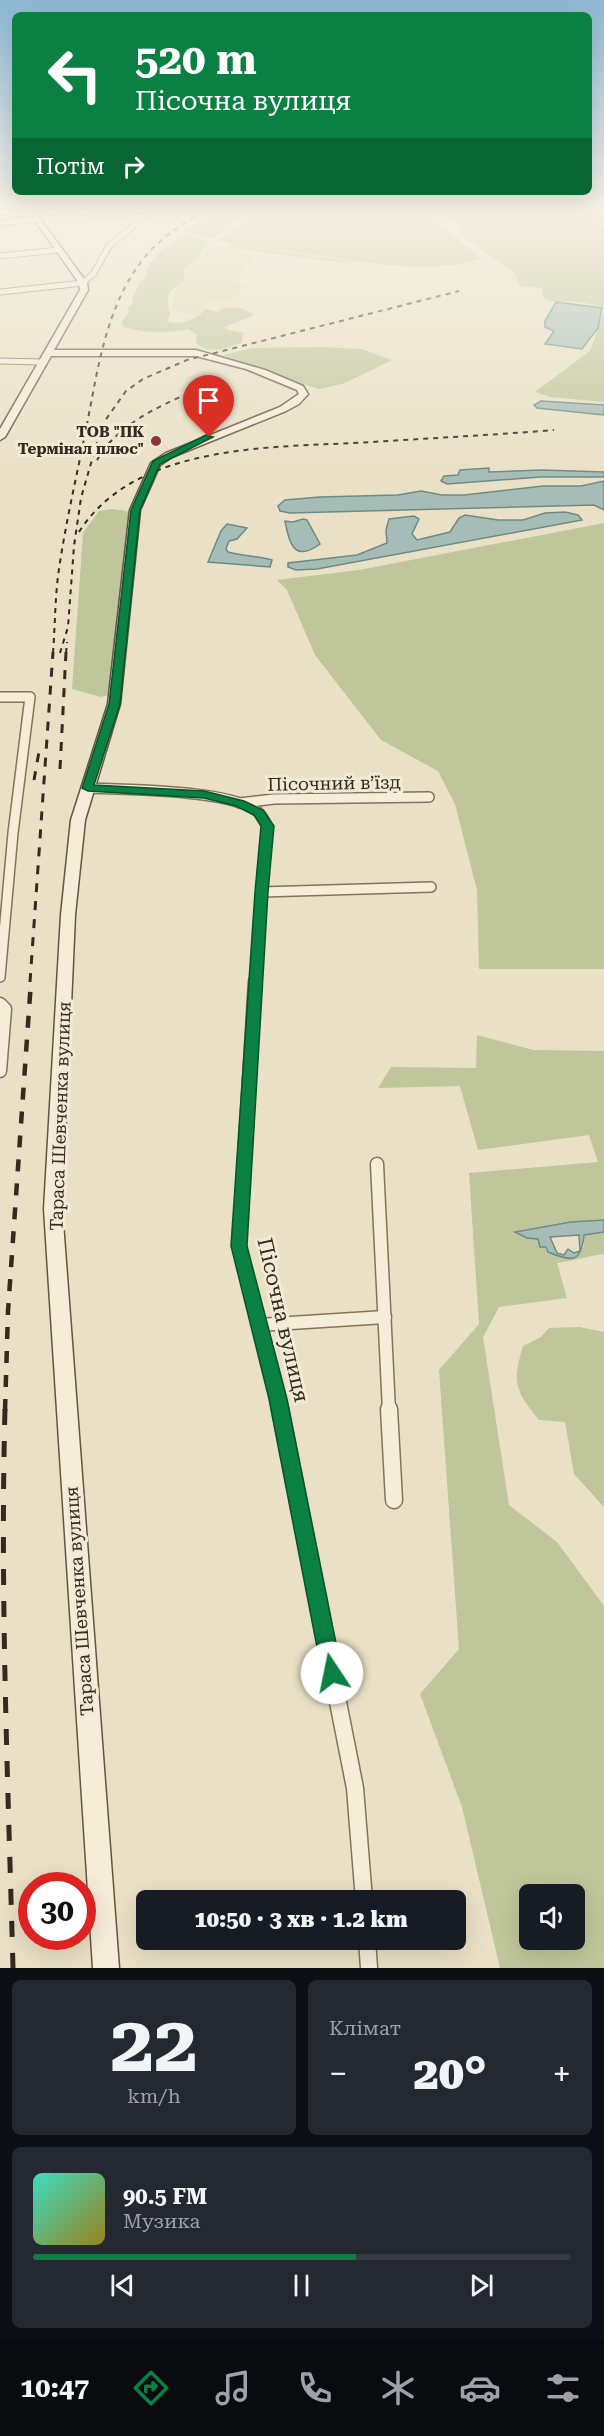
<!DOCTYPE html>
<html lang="uk">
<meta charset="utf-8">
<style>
body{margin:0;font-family:"Roboto Serif",serif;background:#242831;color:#f1f3f6;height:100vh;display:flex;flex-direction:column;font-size:22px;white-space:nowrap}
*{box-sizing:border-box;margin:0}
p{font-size:20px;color:#9ea1a6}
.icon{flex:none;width:33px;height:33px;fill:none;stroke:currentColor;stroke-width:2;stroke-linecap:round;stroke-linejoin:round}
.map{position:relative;height:1968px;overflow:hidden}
.panel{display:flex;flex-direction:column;gap:12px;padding:12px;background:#0d0f14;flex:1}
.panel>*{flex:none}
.top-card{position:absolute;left:12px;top:12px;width:580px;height:183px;border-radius:9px;box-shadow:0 6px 24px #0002;background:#0b8043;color:#fff;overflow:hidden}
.buttons{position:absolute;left:519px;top:1884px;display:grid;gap:12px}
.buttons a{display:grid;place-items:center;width:66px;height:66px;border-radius:9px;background:#171b24;box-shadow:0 6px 24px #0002;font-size:30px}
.speed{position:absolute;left:18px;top:1872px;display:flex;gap:12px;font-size:30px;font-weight:700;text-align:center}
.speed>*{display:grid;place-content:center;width:78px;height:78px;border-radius:50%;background:#171b24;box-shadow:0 6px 24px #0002;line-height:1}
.speed .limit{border:9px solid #d22;background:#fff;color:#111}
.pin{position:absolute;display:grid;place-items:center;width:51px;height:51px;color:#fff;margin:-62px -26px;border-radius:50% 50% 50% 0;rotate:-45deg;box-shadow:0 0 6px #0007}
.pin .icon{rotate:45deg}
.me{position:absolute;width:66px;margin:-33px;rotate:349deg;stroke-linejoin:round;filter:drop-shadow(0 0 4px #0008)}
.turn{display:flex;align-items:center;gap:21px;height:126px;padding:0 24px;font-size:27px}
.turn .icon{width:78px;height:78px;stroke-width:2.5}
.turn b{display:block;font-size:42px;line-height:51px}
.then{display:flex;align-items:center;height:57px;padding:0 24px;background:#0003;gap:12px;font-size:22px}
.big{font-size:45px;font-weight:800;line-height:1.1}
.panel .widget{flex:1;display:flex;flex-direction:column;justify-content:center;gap:9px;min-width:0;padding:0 21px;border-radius:9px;background:#242831}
.panel .dial{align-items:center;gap:0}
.dial b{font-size:78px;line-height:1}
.song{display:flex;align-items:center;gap:18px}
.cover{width:72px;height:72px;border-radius:9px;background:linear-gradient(135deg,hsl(170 70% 55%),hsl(50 70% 35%))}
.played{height:6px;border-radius:3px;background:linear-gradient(90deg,#0b8043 60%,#363941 60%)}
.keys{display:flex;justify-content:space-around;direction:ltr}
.heat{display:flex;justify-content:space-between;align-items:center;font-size:33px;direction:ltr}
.panel .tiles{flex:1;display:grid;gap:12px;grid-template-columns:1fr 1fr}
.widget:last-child{grid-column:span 2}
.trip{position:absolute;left:136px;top:1890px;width:330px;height:60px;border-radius:9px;background:#171b24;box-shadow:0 6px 24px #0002;font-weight:800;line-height:60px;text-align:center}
.menu{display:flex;height:96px;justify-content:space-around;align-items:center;background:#090b0e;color:#9ea1a6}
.menu .icon{width:42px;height:42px}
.menu .active{color:#0b8043}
.menu b{font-size:27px;color:#f1f3f6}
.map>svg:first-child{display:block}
.farmland{fill:#ded9b4}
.green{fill:#bfc69b;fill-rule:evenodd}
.water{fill:#a6bdb7;stroke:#6e8a85;stroke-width:1.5;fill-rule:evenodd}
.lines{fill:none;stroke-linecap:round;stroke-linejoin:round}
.river{fill:#a6bdb7;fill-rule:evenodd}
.street-far3-casing{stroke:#82735d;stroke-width:7}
.street-far2-casing{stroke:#82735d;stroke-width:12}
.street-far1-casing{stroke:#82735d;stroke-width:15}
.street-casing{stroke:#82735d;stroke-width:19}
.secondary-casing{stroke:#645441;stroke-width:3}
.street-far3{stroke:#f5edd8;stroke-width:5}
.street-far2{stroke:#f5edd8;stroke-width:9}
.street-far1{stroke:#f5edd8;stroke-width:12}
.street{stroke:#f5edd8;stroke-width:16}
.secondary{fill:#f5edd8;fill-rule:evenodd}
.rail-far3{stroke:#342a20;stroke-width:2;stroke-dasharray:5 5;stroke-linecap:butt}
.rail-far2{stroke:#342a20;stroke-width:3;stroke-dasharray:9 9;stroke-linecap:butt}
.rail-far1{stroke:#342a20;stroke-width:4.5;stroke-dasharray:12 12;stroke-linecap:butt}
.rail{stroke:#342a20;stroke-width:5;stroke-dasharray:16 16;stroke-linecap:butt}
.route{fill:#0b8043;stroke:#07532c;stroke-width:1.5}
.poi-dot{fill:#8a3834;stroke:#f1ead4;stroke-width:2}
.labels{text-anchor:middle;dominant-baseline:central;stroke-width:6;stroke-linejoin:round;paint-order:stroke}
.far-poi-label{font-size:15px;font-weight:bold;fill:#342a20;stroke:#f1ead4;text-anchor:end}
.street-label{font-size:18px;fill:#342a20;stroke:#f1ead4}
.near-street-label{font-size:21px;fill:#342a20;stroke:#f1ead4}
</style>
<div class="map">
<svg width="604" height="1968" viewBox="0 0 604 1968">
<rect width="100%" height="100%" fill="#e9e0c5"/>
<g class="farmland">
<polygon points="37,205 159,205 140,215 48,211 41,210"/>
<polygon points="214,245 257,254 253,256 253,260 245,266 235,281 245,286 233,300 214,301 202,306 197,315 172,310 176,289 185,281 187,269"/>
</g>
<g class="green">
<polygon points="221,205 261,205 212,239 185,231"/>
<path d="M273,205H437L433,212L437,220L480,259C424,277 352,259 294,252C269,248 241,248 217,240L250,218L257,216L256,213Z"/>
<polygon points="440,205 604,205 604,307 580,302 549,301 542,296 543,288 520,286 514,272 463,237 457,230 461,225 447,218"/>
<path d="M185,235L209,241L201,250L200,256L184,269C190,294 160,277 170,314L167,321C178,327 198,319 205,309L218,312C227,304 244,307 254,315L224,327L229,330L244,333L241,343C226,348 207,356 196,342L197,335L188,329C167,334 144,333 124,327L121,323L129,312L128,308L133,304L132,300C137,291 136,284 146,277C146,258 170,243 185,235Z"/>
<polygon points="233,245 335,259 349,261 346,263 231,248 228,246"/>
<polygon points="604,311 604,402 550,397 535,392 590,351"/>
<polygon points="322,347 361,349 392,360 345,383 320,389 292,381 223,355 253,348"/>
<polygon points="112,509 126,511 132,514 114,693 101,697 72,689 83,533 99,511"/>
<polygon points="604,523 604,969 479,969 477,890 455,804 438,771 381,740 315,655 287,590 277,580 359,570"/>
<path d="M477,1035L533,1050L604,1051V1220L571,1222L515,1232L527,1238L538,1239L548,1252L577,1257L584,1246L583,1235L604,1232V1254C587,1256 574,1261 557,1263L567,1298L499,1307L483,1337L509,1505L557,1542L604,1606V1968H500L462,1807L420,1694L459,1649L439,1370L479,1324L469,1173L598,1162L589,1135L478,1150L460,1086L378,1088L391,1067L476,1068ZM530,1894H574V1940H530Z"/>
<path d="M580,1327L604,1332V1507L574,1474L565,1422L539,1420C515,1390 512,1383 523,1346L541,1337L549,1328Z"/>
</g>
<g class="water">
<polygon points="556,302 602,308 598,328 582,349 545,344 554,331 545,327 545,321"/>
<polygon points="541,401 604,405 604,415 537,408 534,405"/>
<polygon points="489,468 489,472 542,470 604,472 604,477 540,477 447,484 441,481 444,476 458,475 460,470"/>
<polygon points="604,481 604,510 594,505 290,513 280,511 278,506 285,500 320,497 398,495 421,491 442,495 464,495 543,486 581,486"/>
<polygon points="565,512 578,515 582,520 317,569 296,570 288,567 288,563 357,555 387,543 386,530 389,519 414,516 419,519 412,534 417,540 450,532 459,518 465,515 498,520 523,520 545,513"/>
<path d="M303,519L307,520L320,544C294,563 289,543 285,521L293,522Z"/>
<path d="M227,524L247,528L237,539L229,541L226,549L228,552C243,556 257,556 272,560L270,567L208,562L221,531Z"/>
<path d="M604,1220V1232L584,1235C581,1263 573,1262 548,1252L546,1247H540L538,1239L527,1238L515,1232L571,1222ZM579,1235L580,1251L574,1253L568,1249L564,1255L557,1253L550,1237Z"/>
</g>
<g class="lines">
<polygon class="river" points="563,205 573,205 572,210 588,224 604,229 604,235 580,228 563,213"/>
<defs>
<g id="street-far3">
<polyline points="0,212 32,215"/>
<polyline points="34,214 65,211 144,217"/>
<polyline points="0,223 38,219"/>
<polyline points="0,256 59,250"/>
<polyline points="0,292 83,283 94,273 109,246 159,205"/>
<polyline points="0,361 41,362"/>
</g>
<g id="street-far2">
<polyline points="0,697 30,697 13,833 0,977"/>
<path d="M88,788C124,790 237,789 260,814C263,817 265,822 267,826L255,982"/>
<polyline points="240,803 274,799 429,797"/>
<polyline points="261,892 431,887"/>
</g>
<g id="street-far1">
<polyline points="255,981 239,1247 280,1411"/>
<polyline points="0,1004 5,1009 0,1071"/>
<polyline points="377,1164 389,1411"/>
<polyline points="259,1325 385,1317"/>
</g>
<g id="street">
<polyline points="280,1409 355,1788 364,1900"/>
<polyline points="389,1409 394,1500"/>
<polyline points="367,1940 369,1968"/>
</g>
<polygon id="secondary" points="24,205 30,205 87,283 88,290 54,350 196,350 265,370 303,386 308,394 299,404 286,411 172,457 160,465 140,510 120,704 85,820 75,915 62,1209 119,1968 93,1968 44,1209 61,915 71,820 108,704 130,510 151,463 166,453 280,407 299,394 297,390 246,369 196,356 51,356 5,437 0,440 0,429 80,290 79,283"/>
</defs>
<use href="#street-far3" class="street-far3-casing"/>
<use href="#street-far2" class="street-far2-casing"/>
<use href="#street-far1" class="street-far1-casing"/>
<use href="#street" class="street-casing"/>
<use href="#secondary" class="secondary-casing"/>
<use href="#street-far3" class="street-far3"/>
<use href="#street-far2" class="street-far2"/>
<use href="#street-far1" class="street-far1"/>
<use href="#street" class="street"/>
<use href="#secondary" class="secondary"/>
<g class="rail-far3">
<path d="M97,460C121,419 167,404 208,384"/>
<path d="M79,532C137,441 277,448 372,442C433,438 493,435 554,430"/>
<path d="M53,653C55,627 55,601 58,576C65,525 77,475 87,424C98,368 106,308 141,262C160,236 189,219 217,205"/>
<polyline points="60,653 68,627 74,546 81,498 102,425 126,391 143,379 187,360 459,291"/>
<polyline points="66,653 67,642"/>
</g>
<g class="rail-far2">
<polyline points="60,769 66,652"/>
<polyline points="34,780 40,746"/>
<polyline points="30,982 53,652"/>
</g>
<polyline class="rail-far1" points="5,1411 8,1311 31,981"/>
<path class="rail" d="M5,1409C0,1596 8,1782 13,1968"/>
</g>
<linearGradient id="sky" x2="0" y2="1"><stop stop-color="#8db8d4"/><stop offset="0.43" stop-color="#f5f1e5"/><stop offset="1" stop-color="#f5f1e5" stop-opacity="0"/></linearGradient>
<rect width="604" height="480" fill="url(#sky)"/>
<polygon class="route" points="206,435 213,437 160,464 140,510 120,704 94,785 204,791 244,801 263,810 274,826 268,892 247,1246 287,1399 342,1673 339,1680 332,1683 325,1680 322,1673 269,1399 231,1246 255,892 261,826 254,815 236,806 204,798 88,791 82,788 109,704 131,510 153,461"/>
<circle class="poi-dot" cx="156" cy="441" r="6"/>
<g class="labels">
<g class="far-poi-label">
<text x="144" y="432">ТОВ "ПК<tspan x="144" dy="17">Термінал плюс"</tspan></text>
</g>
<g class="street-label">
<text transform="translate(334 783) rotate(-1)">Пісочний в’їзд</text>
<text transform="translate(60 1116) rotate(-88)">Тараса Шевченка вулиця</text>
<text transform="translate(79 1601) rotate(-94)">Тараса Шевченка вулиця</text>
</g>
<g class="near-street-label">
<text transform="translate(283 1320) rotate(77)">Пісочна вулиця</text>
</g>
</g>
</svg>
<div class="buttons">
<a><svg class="icon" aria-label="sound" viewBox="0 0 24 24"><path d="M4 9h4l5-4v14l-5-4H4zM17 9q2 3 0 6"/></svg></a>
</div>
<div class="speed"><div class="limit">30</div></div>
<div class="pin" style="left:209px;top:437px;background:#d93025"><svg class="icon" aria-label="arrive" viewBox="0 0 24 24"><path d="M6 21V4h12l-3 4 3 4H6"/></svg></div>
<svg class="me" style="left:332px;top:1673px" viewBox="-20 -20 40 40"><circle r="19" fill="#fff"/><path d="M0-13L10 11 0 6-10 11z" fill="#0b8043"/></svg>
<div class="trip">10:50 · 3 хв · 1.2 km</div>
<div class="top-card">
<div class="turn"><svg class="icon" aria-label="left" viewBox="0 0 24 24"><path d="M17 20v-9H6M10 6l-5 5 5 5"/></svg><div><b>520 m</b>Пісочна вулиця</div></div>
<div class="then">Потім<svg class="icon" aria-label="right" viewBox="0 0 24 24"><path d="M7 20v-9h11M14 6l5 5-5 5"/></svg></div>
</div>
</div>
<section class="panel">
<div class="tiles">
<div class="widget dial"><b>22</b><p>km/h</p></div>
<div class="widget"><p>Клімат</p>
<div class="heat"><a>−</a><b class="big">20°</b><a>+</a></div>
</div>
<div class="widget">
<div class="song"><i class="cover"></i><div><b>90.5 FM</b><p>Музика</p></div></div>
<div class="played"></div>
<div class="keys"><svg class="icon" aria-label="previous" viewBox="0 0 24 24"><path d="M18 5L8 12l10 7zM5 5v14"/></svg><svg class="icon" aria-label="pause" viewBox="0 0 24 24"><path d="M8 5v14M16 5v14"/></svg><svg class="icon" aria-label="next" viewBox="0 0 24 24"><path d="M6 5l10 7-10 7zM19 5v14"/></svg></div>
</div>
</div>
</section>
<nav class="menu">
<b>10:47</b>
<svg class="icon active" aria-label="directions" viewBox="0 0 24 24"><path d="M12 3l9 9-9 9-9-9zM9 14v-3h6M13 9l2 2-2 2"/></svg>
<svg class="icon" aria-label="music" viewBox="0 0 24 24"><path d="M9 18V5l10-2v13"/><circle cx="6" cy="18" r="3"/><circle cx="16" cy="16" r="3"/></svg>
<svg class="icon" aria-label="phone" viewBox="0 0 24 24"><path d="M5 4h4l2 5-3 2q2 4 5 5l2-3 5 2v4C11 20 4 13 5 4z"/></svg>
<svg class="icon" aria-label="climate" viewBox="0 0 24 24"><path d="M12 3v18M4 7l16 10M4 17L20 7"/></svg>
<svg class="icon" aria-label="car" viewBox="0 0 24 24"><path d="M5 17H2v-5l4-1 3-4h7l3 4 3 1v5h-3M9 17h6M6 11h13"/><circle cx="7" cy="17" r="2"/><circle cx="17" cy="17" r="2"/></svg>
<svg class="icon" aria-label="filters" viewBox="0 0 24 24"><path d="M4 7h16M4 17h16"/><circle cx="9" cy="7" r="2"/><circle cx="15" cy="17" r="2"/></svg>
</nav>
